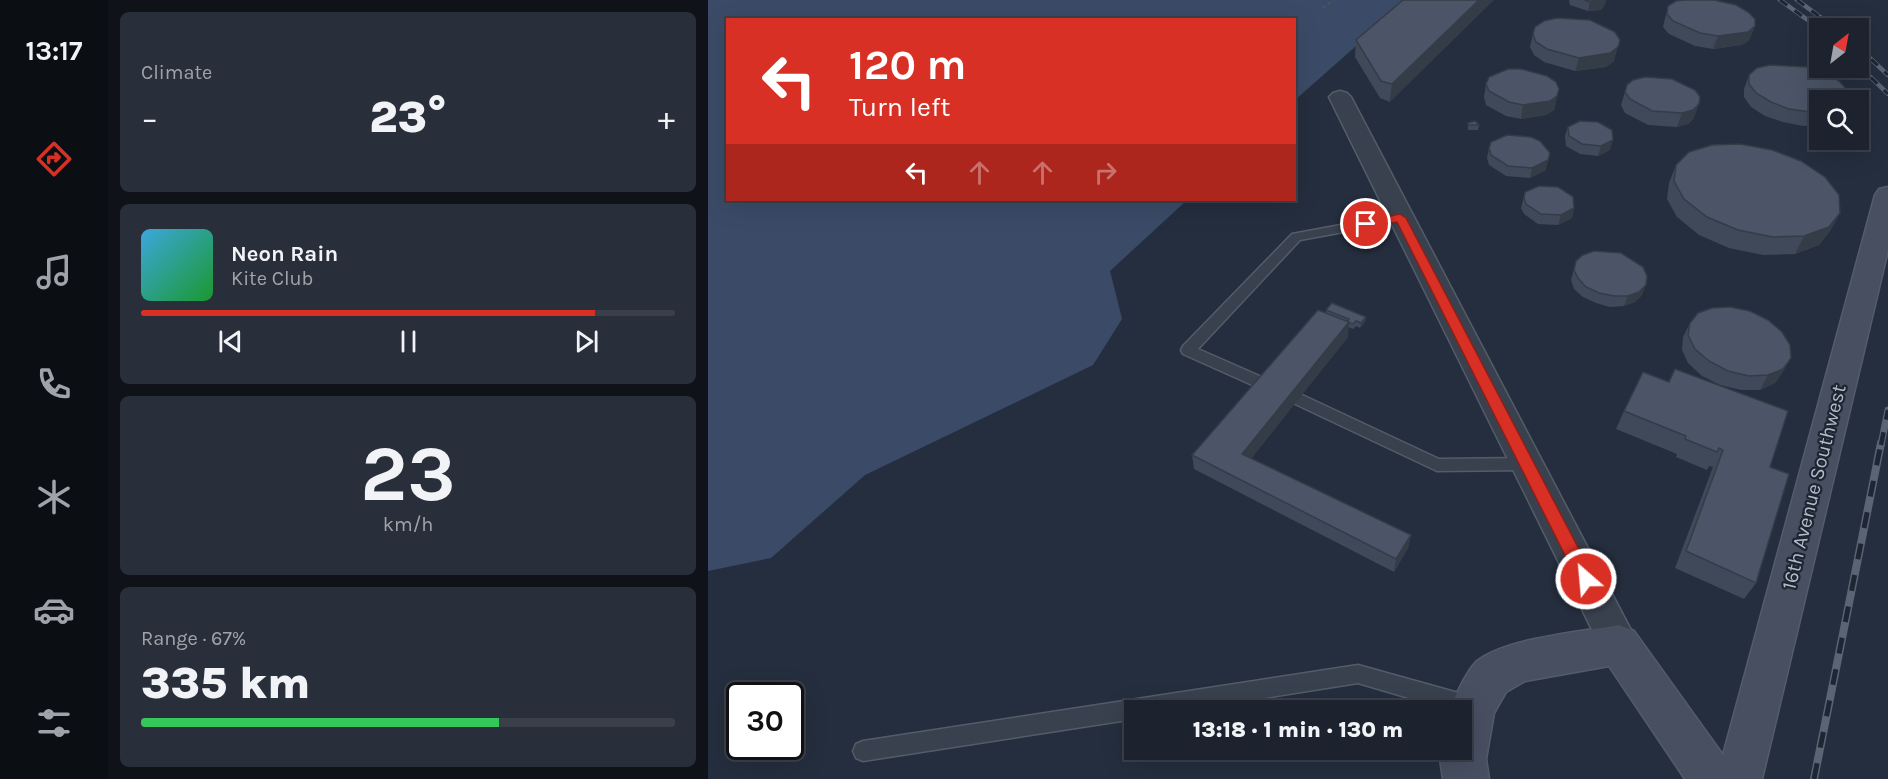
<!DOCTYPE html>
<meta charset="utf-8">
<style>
body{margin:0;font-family:Karla,sans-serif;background:#292f3a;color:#f1f3f6;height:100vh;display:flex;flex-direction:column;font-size:22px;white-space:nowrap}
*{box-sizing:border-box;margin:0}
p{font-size:20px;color:#a0a4aa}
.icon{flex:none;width:33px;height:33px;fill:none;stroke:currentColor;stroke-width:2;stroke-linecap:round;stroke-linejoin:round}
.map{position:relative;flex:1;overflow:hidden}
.side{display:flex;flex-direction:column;gap:12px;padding:12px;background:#0f1319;width:600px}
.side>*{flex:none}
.top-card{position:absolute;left:18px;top:18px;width:570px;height:183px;border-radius:0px;box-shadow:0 6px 24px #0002,0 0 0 2px #3a3f4a;background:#d93025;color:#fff;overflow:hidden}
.needle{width:39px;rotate:31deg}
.fabs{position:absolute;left:1101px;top:18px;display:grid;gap:12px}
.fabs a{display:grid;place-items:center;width:60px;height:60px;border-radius:0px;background:#1c222e;box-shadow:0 6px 24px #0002,0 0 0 2px #3a3f4a;font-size:30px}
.speed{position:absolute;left:18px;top:682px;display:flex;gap:12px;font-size:30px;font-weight:700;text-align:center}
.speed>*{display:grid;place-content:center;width:78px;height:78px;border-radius:50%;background:#1c222e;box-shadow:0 6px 24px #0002,0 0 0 2px #3a3f4a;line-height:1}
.speed .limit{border:3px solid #111;border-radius:9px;background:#fff;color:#111}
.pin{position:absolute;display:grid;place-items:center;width:51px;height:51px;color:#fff;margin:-26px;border:3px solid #fff;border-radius:50%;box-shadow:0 2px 6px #0007}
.me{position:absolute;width:66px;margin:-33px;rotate:333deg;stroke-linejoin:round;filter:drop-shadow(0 0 4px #0008)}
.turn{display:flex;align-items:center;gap:21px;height:126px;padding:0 24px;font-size:27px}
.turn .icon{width:78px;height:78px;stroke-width:2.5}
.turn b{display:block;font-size:42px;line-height:51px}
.lanes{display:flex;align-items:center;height:57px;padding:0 24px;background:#0003;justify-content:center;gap:30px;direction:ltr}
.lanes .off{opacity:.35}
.big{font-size:45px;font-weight:800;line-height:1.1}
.side .tile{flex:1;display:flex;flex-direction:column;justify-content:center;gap:9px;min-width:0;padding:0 21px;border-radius:9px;background:#292f3a}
.side .dial{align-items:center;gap:0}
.dial b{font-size:78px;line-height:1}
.song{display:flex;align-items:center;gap:18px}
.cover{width:72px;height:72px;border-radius:9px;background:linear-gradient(135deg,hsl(200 70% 55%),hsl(130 70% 35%))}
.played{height:6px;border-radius:3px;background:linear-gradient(90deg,#d93025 85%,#3a3f4a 85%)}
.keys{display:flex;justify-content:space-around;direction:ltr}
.heat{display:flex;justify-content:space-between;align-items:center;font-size:33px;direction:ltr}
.charge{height:9px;border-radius:4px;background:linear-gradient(90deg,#34c759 67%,#3a3f4a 0)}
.trip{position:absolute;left:416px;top:700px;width:348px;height:60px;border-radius:0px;background:#1c222e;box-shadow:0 6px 24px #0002,0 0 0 2px #3a3f4a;font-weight:800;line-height:60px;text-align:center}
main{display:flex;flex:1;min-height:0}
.tabs{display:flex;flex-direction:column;width:108px;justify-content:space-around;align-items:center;background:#0b0e12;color:#a0a4aa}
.tabs .icon{width:42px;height:42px}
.tabs .active{color:#d93025}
.tabs b{font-size:27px;color:#f1f3f6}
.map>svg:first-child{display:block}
.water{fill:#3b4b67}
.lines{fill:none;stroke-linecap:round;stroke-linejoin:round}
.lane-casing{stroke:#545c69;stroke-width:3}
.street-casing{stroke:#545c69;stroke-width:3}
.secondary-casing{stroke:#545c69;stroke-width:3}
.path{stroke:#45585c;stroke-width:2;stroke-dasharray:3 3;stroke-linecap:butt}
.lane{fill:#39414e;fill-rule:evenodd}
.street{fill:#39414e;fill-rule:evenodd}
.secondary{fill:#474f61;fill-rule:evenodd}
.rail-far2-casing{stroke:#5b6475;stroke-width:4.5}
.rail-far1-casing{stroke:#5b6475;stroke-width:7}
.rail-casing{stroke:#5b6475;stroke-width:8}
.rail-far2{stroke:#1e2633;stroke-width:3;stroke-dasharray:9;stroke-linecap:butt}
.rail-far1{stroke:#1e2633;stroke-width:4.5;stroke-dasharray:13;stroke-linecap:butt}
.rail{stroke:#1e2633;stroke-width:5;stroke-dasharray:16;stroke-linecap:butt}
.wall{fill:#404959}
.shaded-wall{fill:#343c48}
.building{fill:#4b5567;stroke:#343c48;stroke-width:1.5}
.route{fill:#d93025;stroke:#8d1f18;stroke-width:1.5}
.labels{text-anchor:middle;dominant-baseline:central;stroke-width:4.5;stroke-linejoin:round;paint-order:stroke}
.street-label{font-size:20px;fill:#b5bcc9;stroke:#1e2633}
</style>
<main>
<nav class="tabs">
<b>13:17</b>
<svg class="icon active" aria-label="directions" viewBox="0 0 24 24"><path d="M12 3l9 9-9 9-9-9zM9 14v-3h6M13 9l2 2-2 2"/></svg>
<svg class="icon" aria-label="music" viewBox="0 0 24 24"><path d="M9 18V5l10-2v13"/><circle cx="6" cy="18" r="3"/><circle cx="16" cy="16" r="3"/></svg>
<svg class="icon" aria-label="phone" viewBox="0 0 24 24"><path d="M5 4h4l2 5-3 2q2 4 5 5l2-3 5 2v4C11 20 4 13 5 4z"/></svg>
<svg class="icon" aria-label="climate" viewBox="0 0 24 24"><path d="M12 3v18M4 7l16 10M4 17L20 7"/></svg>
<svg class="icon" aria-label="car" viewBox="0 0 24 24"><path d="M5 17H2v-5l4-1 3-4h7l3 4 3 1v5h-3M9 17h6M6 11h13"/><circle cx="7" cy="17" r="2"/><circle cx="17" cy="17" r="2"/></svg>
<svg class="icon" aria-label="filters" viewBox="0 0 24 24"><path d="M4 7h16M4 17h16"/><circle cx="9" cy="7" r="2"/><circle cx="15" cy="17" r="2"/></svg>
</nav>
<section class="side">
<div class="tile"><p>Climate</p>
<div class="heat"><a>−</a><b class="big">23°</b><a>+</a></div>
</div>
<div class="tile">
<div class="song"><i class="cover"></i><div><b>Neon Rain</b><p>Kite Club</p></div></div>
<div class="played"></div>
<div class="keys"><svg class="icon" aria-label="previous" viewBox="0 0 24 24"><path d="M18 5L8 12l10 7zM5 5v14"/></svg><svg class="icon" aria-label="pause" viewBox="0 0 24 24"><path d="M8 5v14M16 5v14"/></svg><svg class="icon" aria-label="next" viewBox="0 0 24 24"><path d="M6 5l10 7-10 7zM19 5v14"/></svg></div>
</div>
<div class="tile dial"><b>23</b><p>km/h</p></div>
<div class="tile"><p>Range · 67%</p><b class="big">335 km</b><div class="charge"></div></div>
</section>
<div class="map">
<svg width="1180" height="779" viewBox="0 0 1180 779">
<rect width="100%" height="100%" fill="#252e3e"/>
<polygon class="water" points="0,0 700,0 587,100 586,20 20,20 20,200 479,200 402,271 414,319 385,365 157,475 63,558 0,571"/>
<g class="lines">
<defs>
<g id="lane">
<polygon points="692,214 696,215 698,218 696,221 592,240 490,349 563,381 565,385 563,389 553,389 475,354 473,350 475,346 584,234"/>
<polygon points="590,393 731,459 818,458 824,459 826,464 824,469 818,470 729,471 585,403 582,399 585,395"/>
<polygon points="650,665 765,697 772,700 775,707 772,714 765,717 753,713 753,711 745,711 650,683 474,711 426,711 426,719 155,761 148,758 145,751 148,744 155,741"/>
</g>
<polygon id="street" points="632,91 639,93 643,97 924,632 930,645 924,658 911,663 898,658 621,97 625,93"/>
<path id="secondary" d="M1180,187V250L1054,779H977L901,666L817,681L798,692L786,713L778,759L781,779H735L732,759L734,750H753V711H742C745,699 759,671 768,662C797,638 873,632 911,625L926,631L1015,755L1167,195L1171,189Z"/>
</defs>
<use href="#lane" class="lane-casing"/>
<use href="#street" class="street-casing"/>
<use href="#secondary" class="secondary-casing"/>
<polyline class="path" points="615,8 625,0"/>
<use href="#lane" class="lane"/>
<use href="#street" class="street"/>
<use href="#secondary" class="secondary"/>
<defs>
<g id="rail-far2">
<polyline points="1072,0 1112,29"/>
<polyline points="1089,0 1127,28"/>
<polyline points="1150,47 1180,75"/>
<polyline points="1150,65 1180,94"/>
</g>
<polyline id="rail-far1" points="1173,445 1180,410"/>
<polyline id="rail" points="1106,779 1173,443"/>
</defs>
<use href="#rail-far2" class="rail-far2-casing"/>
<use href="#rail-far1" class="rail-far1-casing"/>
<use href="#rail" class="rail-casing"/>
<use href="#rail-far2" class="rail-far2"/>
<use href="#rail-far1" class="rail-far1"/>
<use href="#rail" class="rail"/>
</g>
<g class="wall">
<polygon points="695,0 682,102 672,98 647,57 648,40"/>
<polygon points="861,0 898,0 897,4 893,10 880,11 862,5"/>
<polygon points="960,6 1047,26 1041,40 1034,45 1005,49 987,46 961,34 955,27"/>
<polygon points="825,34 906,61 898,67 867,71 836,62 826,55 822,47"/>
<polygon points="1041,75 1112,100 1112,125 1095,126 1075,122 1057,116 1043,107 1036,97 1036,89"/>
<polygon points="778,84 848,103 846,110 838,115 813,119 798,116 778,105 776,97"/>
<polygon points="919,85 986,118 980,124 969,127 940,125 917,113 913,105"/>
<polygon points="760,123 771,125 770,130 760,130"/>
<polygon points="860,127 902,150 890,156 872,154 858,146 857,136"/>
<polygon points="781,148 838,170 822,178 798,176 781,165 779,158"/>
<polygon points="968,165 1132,213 1122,231 1111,245 1087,254 1055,255 1021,248 991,235 969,217 959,199 961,183"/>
<polygon points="817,192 866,208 864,218 850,225 830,224 816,214 813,208"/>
<polygon points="868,261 934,295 927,302 916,306 902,307 888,303 875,297 866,289 863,280"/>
<polygon points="618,310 658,317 657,322 652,328 648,326 645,329 640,327 640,337 543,458 703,535 700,548 686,572 486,469 484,455 618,313"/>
<polygon points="982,323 1083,358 1074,373 1067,383 1052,390 1033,390 1012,385 994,376 980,363 974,350 975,337"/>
<polygon points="916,411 1062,467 1048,583 1036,599 967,568 1005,467 1001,466 999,470 968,457 969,454 908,429"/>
</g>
<g class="shaded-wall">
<polygon points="771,0 786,0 682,102 684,84"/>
<polygon points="898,0 897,4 893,10 880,11 882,2"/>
<polygon points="1047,26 1041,40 1034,45 1005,49 1010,36"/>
<polygon points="910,47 906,61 898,67 867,71 871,58"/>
<polygon points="851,89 846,110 838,115 813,119 815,105"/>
<polygon points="991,104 986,118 980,124 969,127 974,113"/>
<polygon points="905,140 902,150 890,156 893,146"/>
<polygon points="842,153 838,170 822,178 824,168"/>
<polygon points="866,208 864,218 850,225 853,215"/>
<polygon points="1132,213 1122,231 1111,245 1087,254 1096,236"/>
<polygon points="938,285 934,295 927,302 916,306 920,296"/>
<polygon points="658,317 657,322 652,328 653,323"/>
<polygon points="641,322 640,337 536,468 534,454"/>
<polygon points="1083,358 1074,373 1067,383 1052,390 1060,375"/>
<polygon points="703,535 700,548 686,572 688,559"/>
</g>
<g class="building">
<polygon points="695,0 771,0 684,84 673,81 648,40"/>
<polygon points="876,0 896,0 882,2"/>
<polygon points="977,0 1006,0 1028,5 1040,12 1047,19 1047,26 1040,32 1010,36 992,33 965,21 959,14 960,6 968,1"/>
<polygon points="849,18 882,20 907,32 912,40 910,47 902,53 871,58 839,49 828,42 825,34 827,27 836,21"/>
<polygon points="1062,65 1099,67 1117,73 1131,81 1140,91 1141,100 1112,100 1112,112 1102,112 1081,109 1063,102 1048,93 1041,84 1041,75 1049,68"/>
<polygon points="800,69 813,69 839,76 848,82 851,89 849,96 842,101 815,105 801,102 781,91 778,84 781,77"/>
<polygon points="937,77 964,79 987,90 992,97 991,104 985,110 974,113 944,111 922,99 917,92 919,85 925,80"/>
<polygon points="767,121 771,125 760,125 760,123"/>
<polygon points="872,121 890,122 904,130 905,140 893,146 874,144 861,136 860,127"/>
<polygon points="799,135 823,137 832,141 842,153 840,160 824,168 800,166 783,155 781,148 783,142"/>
<polygon points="1032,144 1064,150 1093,161 1117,177 1131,195 1132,213 1121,227 1096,236 1065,237 1030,230 999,217 976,199 966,181 968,165 981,152 1004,145"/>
<polygon points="831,186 850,187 865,197 866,208 853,215 833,214 818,204 816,198 817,192"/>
<polygon points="886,251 913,253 935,267 939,276 938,285 931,292 920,296 906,296 891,293 878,287 870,278 866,270 868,261 875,255"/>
<polygon points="624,303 658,317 653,323 648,321 645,324 639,322 641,319 618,310"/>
<polygon points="1022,307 1042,311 1060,320 1074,332 1082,345 1083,358 1075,369 1060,375 1041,376 1020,371 1001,361 987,349 980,335 982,323 990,313 1004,308"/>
<polygon points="610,310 641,322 534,454 703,535 688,559 484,455"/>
<polygon points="967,369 1080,411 1062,467 1081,474 1048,583 978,551 1015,450 1011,448 1009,452 977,439 978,436 916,411 935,372 961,382"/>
</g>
<polygon class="route" points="692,214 698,218 884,574 886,579 884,585 878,587 872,585 689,222 658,228 652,224 658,221"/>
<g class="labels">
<g class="street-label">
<text transform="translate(1106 487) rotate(-76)">16th Avenue Southwest</text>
</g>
</g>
</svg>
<div class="fabs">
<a><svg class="needle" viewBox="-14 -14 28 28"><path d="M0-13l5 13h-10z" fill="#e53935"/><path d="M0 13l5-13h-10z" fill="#a0a4aa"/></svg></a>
<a><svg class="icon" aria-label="search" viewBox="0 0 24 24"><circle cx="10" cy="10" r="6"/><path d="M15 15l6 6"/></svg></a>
</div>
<div class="speed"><div class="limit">30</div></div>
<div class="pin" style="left:658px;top:224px;background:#d93025"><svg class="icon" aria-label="arrive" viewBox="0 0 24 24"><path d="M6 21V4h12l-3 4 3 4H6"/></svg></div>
<svg class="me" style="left:878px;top:579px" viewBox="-20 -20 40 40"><circle r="17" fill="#d93025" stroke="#fff" stroke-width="3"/><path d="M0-11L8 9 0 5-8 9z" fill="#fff"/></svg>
<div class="trip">13:18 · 1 min · 130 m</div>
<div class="top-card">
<div class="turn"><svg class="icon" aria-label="left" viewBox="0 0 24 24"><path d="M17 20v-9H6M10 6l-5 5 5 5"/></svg><div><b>120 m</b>Turn left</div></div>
<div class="lanes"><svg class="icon" aria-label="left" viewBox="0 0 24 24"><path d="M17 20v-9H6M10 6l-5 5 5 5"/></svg><svg class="icon off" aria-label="ahead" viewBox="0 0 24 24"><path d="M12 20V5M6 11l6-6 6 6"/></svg><svg class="icon off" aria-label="ahead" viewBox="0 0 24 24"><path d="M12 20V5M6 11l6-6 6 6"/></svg><svg class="icon off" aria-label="right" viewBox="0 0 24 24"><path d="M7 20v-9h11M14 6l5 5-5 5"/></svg></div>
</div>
</div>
</main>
